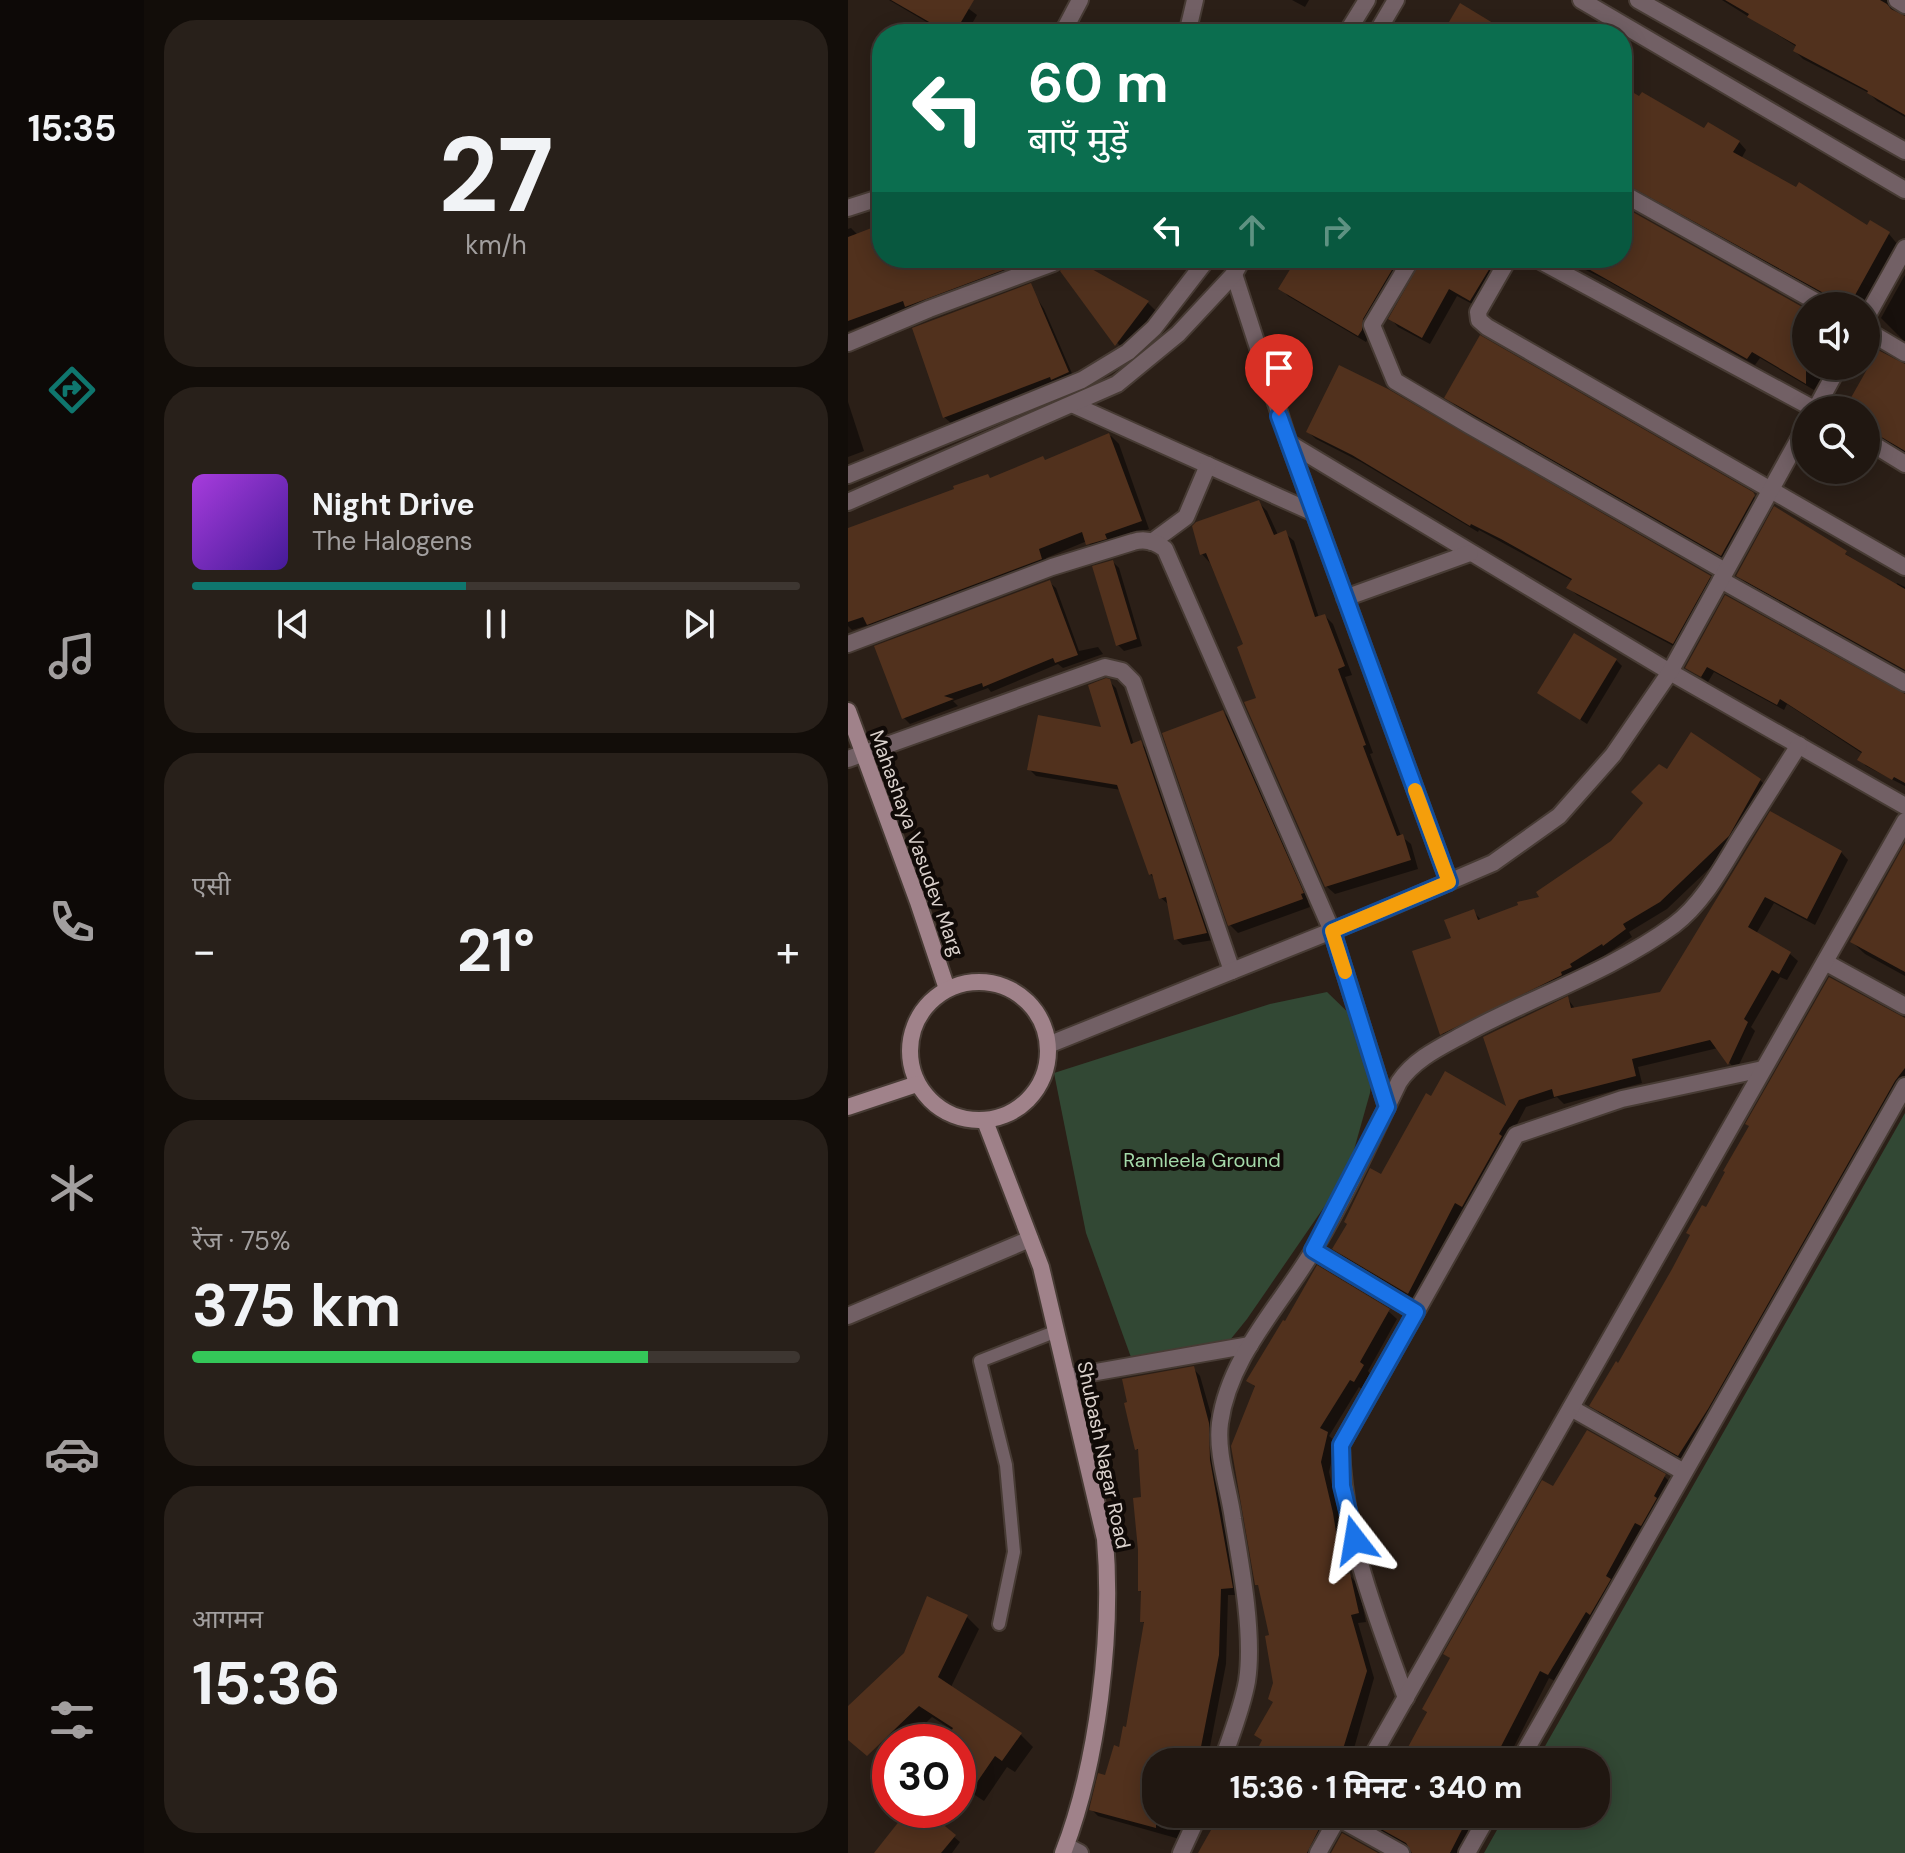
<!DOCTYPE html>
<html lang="hi">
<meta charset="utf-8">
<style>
body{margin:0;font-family:"DM Sans","Noto Sans Devanagari",sans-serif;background:#28201a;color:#f1f3f6;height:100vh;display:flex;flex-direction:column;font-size:30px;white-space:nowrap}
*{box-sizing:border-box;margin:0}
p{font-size:26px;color:#a29f9f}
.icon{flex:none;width:44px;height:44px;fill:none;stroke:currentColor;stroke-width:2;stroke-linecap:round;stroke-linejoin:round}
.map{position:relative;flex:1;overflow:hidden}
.sheet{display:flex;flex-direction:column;gap:20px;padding:20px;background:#120d09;width:704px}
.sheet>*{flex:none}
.hud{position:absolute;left:24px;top:24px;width:760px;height:244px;border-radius:32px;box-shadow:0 4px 20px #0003,0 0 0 2px #3d3631;background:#0b6e4f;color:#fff;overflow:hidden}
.buttons{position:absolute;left:944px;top:292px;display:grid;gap:16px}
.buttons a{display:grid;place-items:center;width:88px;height:88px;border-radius:50%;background:#201711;box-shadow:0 4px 20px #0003,0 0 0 2px #3d3631;font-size:40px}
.speed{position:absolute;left:24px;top:1724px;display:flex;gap:16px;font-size:40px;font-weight:700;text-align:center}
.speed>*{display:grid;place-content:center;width:104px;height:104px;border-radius:50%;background:#201711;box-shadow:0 4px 20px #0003,0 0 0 2px #3d3631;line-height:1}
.speed .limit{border:12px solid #d22;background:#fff;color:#111}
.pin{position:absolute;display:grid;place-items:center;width:68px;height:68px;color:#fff;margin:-82px -34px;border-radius:50% 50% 50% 0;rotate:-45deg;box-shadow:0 0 8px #0007}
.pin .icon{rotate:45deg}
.me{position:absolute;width:88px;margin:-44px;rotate:346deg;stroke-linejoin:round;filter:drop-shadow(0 0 6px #0008)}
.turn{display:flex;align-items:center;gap:28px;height:168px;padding:0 24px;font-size:36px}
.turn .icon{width:104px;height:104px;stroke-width:2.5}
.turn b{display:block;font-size:56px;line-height:68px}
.lanes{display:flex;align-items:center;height:76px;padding:0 24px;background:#0003;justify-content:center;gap:40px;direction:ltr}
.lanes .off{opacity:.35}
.big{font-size:60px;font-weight:700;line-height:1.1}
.sheet .card{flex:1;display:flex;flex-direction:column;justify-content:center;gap:12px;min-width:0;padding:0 28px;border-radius:32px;background:#28201a}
.sheet .dial{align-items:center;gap:0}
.dial b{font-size:104px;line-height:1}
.song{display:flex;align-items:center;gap:24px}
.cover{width:96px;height:96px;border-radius:12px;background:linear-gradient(135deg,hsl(280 70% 55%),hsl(260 70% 35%))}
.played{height:8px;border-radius:4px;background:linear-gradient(90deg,#0f766e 45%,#3d3631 45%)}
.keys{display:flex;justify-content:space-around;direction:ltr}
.heat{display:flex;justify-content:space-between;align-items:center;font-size:44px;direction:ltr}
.charge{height:12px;border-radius:6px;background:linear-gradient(90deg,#34c759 75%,#3d3631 0)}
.trip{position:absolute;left:294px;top:1748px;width:468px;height:80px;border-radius:32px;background:#201711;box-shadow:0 4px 20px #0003,0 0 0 2px #3d3631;font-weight:700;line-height:80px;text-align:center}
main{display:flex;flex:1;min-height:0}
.menu{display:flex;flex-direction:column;width:144px;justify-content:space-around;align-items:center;background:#0d0907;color:#a29f9f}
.menu .icon{width:56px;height:56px}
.menu .selected{color:#0f766e}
.menu b{font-size:36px;color:#f1f3f6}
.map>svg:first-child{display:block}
.green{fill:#324834}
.shadow{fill:#0007}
.building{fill:#51311d}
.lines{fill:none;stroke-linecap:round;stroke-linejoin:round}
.lane-casing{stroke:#473b34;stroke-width:16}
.street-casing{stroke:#473b34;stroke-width:20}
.secondary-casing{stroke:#473b34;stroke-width:20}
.lane{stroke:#726065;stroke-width:12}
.street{stroke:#726065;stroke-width:16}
.secondary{stroke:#a0828a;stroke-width:16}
.route-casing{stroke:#114b97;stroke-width:20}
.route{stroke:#1a73e8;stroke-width:14}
.slow{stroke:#f59e0b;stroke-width:14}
.labels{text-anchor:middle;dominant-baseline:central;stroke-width:8;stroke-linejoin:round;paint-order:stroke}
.street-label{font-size:20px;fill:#dad1cc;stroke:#100a07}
.park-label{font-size:20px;fill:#a4d9a9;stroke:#100a07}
</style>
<main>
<nav class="menu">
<b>15:35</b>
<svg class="icon selected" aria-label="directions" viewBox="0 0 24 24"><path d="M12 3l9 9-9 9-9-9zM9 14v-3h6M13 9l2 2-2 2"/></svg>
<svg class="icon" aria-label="music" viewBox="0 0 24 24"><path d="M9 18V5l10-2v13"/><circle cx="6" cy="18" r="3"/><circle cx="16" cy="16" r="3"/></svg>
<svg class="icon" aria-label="phone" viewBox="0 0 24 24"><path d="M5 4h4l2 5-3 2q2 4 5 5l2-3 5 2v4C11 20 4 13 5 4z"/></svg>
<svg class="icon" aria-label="climate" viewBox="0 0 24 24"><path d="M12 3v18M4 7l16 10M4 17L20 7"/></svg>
<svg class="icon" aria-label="car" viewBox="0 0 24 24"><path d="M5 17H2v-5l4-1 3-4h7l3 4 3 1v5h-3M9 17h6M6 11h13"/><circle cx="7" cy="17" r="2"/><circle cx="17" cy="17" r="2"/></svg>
<svg class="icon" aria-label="filters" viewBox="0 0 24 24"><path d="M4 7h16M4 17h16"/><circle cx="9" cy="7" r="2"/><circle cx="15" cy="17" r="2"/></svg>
</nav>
<section class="sheet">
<div class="card dial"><b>27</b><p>km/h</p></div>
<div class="card">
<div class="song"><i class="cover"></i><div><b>Night Drive</b><p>The Halogens</p></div></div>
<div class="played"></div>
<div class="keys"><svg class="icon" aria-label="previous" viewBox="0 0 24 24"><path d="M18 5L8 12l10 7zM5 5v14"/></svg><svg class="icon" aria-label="pause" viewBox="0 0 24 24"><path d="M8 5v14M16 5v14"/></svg><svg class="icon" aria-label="next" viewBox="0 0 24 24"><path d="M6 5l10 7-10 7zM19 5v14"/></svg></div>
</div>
<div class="card"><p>एसी</p>
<div class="heat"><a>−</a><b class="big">21°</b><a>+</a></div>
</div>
<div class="card"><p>रेंज · 75%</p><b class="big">375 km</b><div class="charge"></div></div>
<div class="card"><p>आगमन</p><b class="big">15:36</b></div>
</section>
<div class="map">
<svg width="1057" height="1853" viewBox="0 0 1057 1853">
<rect width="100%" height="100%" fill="#2b1f17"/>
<g class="green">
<polygon points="479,992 509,1021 525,1068 522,1093 502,1164 494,1181 399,1319 378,1345 284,1360 238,1233 206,1073 422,1004"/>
<polygon points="1057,1113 1057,1853 636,1853 658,1814 748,1814 748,1762 688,1762"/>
</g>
<g class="shadow">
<polygon points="41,0 109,0 129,15 118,34 99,34"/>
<polygon points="444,0 461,0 457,7"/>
<polygon points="874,0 1051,0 1045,8 1048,15 1057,17 1057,117 1029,101 1021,93 955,59 947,51 949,47"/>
<polygon points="774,88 857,131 891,142 898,150 893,159 1020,228 1023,223 1041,234 1055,251 1018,306 989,306 987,301 789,190 781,189 774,193"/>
<polygon points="774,208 958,309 958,366 981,366 966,390 912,358 907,365 758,280 713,258 774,258"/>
<polygon points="34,226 34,258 174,258 180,270 66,313 61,308 0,331 0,229 3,228 10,235"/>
<polygon points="455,258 564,258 518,342 440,296 433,288"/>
<polygon points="576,258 662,258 630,307 609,296 582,344 550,327 543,319"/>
<polygon points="214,271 299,302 309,312 278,354"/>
<polygon points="1057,275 1057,342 1033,318"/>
<polygon points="181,286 196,309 226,378 208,382 103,423 96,417"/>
<polygon points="1057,366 1057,453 1018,430 1018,410 998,410"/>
<polygon points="599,397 906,497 914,504 882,563 607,405"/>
<polygon points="0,402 16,451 0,457"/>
<polygon points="460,432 862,577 869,585 833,650 729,595 721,588 725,581 631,530 630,532 513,462 468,439"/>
<polygon points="263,436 271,444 301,529 264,543 248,552 239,541 198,558 201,567 29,632 21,625 4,630 0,626 0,530 198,462 233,445"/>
<polygon points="410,502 419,511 430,535 437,533 446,541 471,618 477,616 485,624 504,675 497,677 525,753 522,754 553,836 563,844 570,869 487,894 478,886 411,699 398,646 362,563 354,554"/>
<polygon points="927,509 1048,586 1049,583 1057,587 1057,671 897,582 890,575"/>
<polygon points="265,562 271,568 294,646 276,651 270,645"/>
<polygon points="201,582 208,588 231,651 250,647 255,654 215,668 210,664 143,692 140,688 105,701 110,706 62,724 56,718"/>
<polygon points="878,598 1057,695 1057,786 1018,766 1012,759 1015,754 939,704 936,710 866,672 860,682 839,667"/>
<polygon points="768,660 774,666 739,724 692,693"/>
<polygon points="261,681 268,688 286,745 293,743 299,749 365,940 335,945 328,939 320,904 313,898 308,880 302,874 273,790 188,776 181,769 256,729"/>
<polygon points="375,712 383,720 462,901 460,902 462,907 390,933 382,925"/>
<polygon points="820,772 912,780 920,788 888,843 819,909 781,932 784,937 720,980 601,1041 594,1034 605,939 625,911 634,921 695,898 764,843"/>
<polygon points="923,814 993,852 1000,860 967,925 926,903 908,934 942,954 950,961 939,980 932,977 903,1027 907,1031 888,1071 870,1048 790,1067 794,1083 716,1104 709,1097 678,1107 622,1213 615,1209 568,1300 495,1256 487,1249 534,1176 661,1111 720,999 728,1010 813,993"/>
<polygon points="1057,847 1057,976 1017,954 1004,942"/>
<polygon points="1057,1021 1057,1098 842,1466 755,1417 744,1405 771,1365 858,1209"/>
<polygon points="540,1311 549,1319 520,1371 523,1375 515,1390 511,1387 481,1436 488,1442 481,1472 493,1523 501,1575 510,1584 518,1622 510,1623 526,1678 503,1759 501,1762 404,1762 415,1741 427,1703 427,1683 423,1637 413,1589 409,1584 408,1388 401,1380"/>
<polygon points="345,1368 352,1376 368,1432 391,1595 380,1595 378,1664 359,1762 308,1762 308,1814 343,1814 335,1840 250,1816 243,1809 279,1729 298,1625 294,1621 295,1594 292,1591 295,1499 292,1452 289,1449"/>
<polygon points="816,1476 825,1485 709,1682 701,1678 658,1762 551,1762 557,1749 560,1751 604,1660 598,1654 706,1489"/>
<polygon points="80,1598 119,1617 131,1629 103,1687 173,1735 185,1747 167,1772 159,1767 136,1801 110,1784 110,1742 98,1742 106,1731 84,1717 58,1742 46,1742 13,1720 58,1654"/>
<polygon points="63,1810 74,1810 112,1842 104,1853 41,1853"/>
<polygon points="374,1814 486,1814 471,1853 352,1853"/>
<polygon points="507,1814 635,1814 616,1853 566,1853 563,1848 514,1821"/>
</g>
<g class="building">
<polygon points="43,0 126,0 106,34 102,34"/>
<polygon points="877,0 1032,0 1039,4 1043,9 1057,16 1057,115 1019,93 1020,91 945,51 948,45 899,17 901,14"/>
<polygon points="612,3 663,34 594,34"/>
<polygon points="774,86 791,96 794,92 856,128 860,122 892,141 885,152 948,187 951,182 1019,225 1022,220 1042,232 1001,306 987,306 981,296 774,182"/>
<polygon points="774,206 958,309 958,384 904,352 899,359 721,258 774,258"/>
<polygon points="34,224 34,258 172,258 174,263 57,307 55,301 0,321 0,237"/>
<polygon points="219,258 224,258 301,301 267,346 212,271"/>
<polygon points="449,258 551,258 515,319 514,330 510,336 430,289"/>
<polygon points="575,258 648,258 622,301 601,289 574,338 540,319"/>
<polygon points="183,283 221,372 203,380 202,377 95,418 64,328"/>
<polygon points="632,335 905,492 907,495 873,556 596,398"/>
<polygon points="1030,350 1057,364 1057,451 1018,428 1018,410 996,410"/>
<polygon points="491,365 540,389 863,576 825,644 718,588 724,579 653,539 623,524 622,526 504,455 458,432"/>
<polygon points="261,433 294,521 257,534 259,539 238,545 234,532 191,549 194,559 19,625 15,617 0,622 0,528 106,489 105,486 140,474 142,478 195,456 197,460"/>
<polygon points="411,500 426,535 438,530 467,617 477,614 497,666 490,669 518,745 515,746 549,836 555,834 563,860 477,887 396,702 408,698 389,647 395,644 358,553 352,555 344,526 348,522"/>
<polygon points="926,506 999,551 997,554 1057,589 1057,670 888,576"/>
<polygon points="265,560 289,639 268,646 244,566"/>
<polygon points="202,580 230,655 207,663 205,658 135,687 134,683 96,696 106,699 54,719 26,646"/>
<polygon points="877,595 1057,694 1057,783 1046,777 1044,780 1009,760 1014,752 932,699 929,705 859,667 853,677 837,668"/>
<polygon points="726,633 769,659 732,720 689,693"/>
<polygon points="258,678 262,679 283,744 293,740 359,933 326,940 318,897 311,899 304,874 301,875 269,785 179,770 190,715 253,727 240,685"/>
<polygon points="375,710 456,893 453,894 455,899 380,926 314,733"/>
<polygon points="843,732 913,779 881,836 812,902 775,924 778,929 755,946 754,944 722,964 724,967 713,972 714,975 592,1035 564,951 603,938 596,920 626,909 630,920 670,905 669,902 691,897 688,892 763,841 795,803 783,792 811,764 819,769"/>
<polygon points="922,811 994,851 959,919 917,897 900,927 943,952 931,974 924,970 896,1019 900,1022 880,1065 862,1040 784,1059 788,1076 706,1097 704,1089 671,1100 651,1134 654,1136 614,1207 607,1203 560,1294 484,1249 499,1224 496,1222 522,1168 533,1174 578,1093 583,1096 597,1071 658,1106 635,1037 720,996 723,1008 812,992"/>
<polygon points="1057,843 1057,972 1002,942"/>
<polygon points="981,977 1057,1018 1057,1068 1047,1081 860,1409 830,1456 741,1406 768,1361 770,1363 824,1269 842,1235 838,1233 854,1205 858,1207 877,1172 875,1171 901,1126 897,1124"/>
<polygon points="469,1265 542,1309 512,1362 516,1365 506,1382 502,1380 472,1428 480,1432 473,1462 485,1513 495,1575 502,1573 511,1613 503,1615 519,1671 495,1749 487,1762 403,1762 414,1740 406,1735 425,1702 420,1699 425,1683 417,1636 421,1635 410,1585 407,1585 383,1446 407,1386 398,1381 435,1320 437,1321"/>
<polygon points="346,1366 361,1423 362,1460 385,1588 373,1589 371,1655 350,1762 308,1762 308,1828 241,1810 250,1773 257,1775 266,1745 271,1747 275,1726 278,1727 296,1622 292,1622 293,1591 290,1591 290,1550 285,1498 293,1497 290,1449 287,1450 276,1403 279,1402 274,1379"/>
<polygon points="739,1430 818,1474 806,1496 809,1498 793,1526 787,1523 758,1576 763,1579 742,1615 738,1612 700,1675 692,1671 645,1762 552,1762 579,1712 574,1709 602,1658 595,1654 694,1480 705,1486"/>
<polygon points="79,1596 120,1615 90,1677 174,1733 154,1761 147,1756 123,1791 110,1782 110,1742 96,1742 105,1728 71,1706 19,1756 0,1740 0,1706 56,1653"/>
<polygon points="60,1810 77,1810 108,1835 93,1853 26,1853"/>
<polygon points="372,1814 468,1814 475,1821 459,1853 350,1853"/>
<polygon points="506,1814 622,1814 602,1853 564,1853 558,1843"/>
<polygon points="494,1833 530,1853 483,1853"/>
</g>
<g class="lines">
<defs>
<polyline id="lane" points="151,1624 166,1552 158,1465 132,1361 209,1331"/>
<g id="street">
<polyline points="733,0 1057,190"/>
<polyline points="790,0 1057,151"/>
<polyline points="1049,0 1057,5"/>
<polyline points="214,34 232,0"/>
<polyline points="339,34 347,0"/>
<polyline points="498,34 519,0"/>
<polyline points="528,34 548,0"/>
<polyline points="774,193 976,306"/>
<polyline points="0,208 34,197"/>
<polyline points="564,258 524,325 547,381 621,425 877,571"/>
<polyline points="661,258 630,312 631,320 639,327 1057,567"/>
<polyline points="687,258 968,410"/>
<polyline points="386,274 441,443 822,672 1057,806"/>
<polyline points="1018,318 1057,248"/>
<polyline points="1018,330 1057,353"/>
<polyline points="0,343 81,309 205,263 208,258"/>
<polyline points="226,405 466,513"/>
<polyline points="967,410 991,366"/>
<polyline points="1018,440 1057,464"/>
<polyline points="441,443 601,882"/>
<polyline points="0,475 234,380 280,352 306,328 360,258"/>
<polyline points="0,502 269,384 330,334 386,274 395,258"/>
<polyline points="304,542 338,517 360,465"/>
<polyline points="873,580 1057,683"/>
<polyline points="497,598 622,553"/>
<path d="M0,644L204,567L285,542C297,538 307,541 317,549L484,931L539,1107"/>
<polyline points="0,759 257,667 274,671 285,682 384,971"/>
<polyline points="977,962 1057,1006"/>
<polyline points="200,1045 533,911 645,863 711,816 765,755 822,672 958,426"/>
<polyline points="465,1250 568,1312"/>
<polyline points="0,1316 182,1239"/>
<polyline points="220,1377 402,1345"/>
<polyline points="723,1408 836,1472"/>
<path d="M558,1698C528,1616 495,1533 493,1445L668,1135L774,1099L915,1069"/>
<polyline points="377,1753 392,1762"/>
<path d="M374,1762C383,1735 394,1709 399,1681C406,1635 393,1565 385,1519C381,1489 368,1453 372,1423C381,1356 433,1305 466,1249C498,1195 524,1138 551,1082C567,1058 595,1046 620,1032C687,996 763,971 826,925C855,903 873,869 892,838C912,807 931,776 951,745"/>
<polyline points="521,1762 1057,821"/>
<polyline points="671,1762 1057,1086"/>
<polyline points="483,1814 553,1853"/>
<polyline points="218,1846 232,1853"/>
<polyline points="333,1853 351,1814"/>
<polyline points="470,1853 492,1814"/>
<polyline points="619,1853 641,1814"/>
</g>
<g id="secondary">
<polyline points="0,711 70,902 99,989"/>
<circle cx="131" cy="1051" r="69"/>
<polyline points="0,1107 69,1084"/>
<path d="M137,1121L193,1267L257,1539C265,1634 250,1763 215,1853"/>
</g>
</defs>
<use href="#lane" class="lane-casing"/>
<use href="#street" class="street-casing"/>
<use href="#secondary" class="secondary-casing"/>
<use href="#lane" class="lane"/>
<use href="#street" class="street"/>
<use href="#secondary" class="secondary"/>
</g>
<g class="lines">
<defs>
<polyline id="route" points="431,416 601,882 484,931 539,1107 465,1250 568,1312 493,1445 494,1486 507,1540"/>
</defs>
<use href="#route" class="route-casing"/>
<use href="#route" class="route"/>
<polyline class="slow" points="497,972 484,931 601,882 567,790"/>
</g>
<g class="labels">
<g class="street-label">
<text transform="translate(69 843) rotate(70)">Mahashaya Vasudev Marg</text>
<text transform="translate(256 1455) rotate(78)">Shubash Nagar Road</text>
</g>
<g class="park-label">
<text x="354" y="1160">Ramleela Ground</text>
</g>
</g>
</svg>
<div class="buttons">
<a><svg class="icon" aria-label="sound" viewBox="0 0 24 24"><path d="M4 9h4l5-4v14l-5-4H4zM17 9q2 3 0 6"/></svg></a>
<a><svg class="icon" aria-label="search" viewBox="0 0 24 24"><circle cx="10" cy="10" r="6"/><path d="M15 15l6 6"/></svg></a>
</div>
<div class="speed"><div class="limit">30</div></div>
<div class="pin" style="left:431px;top:416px;background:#d93025"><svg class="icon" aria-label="arrive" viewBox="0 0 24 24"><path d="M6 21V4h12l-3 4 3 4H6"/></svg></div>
<svg class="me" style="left:507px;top:1540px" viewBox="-20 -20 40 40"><path d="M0-17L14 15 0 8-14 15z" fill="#1a73e8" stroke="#fff" stroke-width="4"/></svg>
<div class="trip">15:36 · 1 मिनट · 340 m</div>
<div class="hud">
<div class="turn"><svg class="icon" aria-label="left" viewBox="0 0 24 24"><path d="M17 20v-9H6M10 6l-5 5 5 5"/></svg><div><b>60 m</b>बाएँ मुड़ें</div></div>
<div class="lanes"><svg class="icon" aria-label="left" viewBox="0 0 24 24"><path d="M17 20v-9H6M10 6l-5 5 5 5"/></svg><svg class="icon off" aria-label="ahead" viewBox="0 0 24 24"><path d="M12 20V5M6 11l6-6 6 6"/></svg><svg class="icon off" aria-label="right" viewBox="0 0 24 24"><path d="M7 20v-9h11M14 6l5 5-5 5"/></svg></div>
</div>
</div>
</main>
